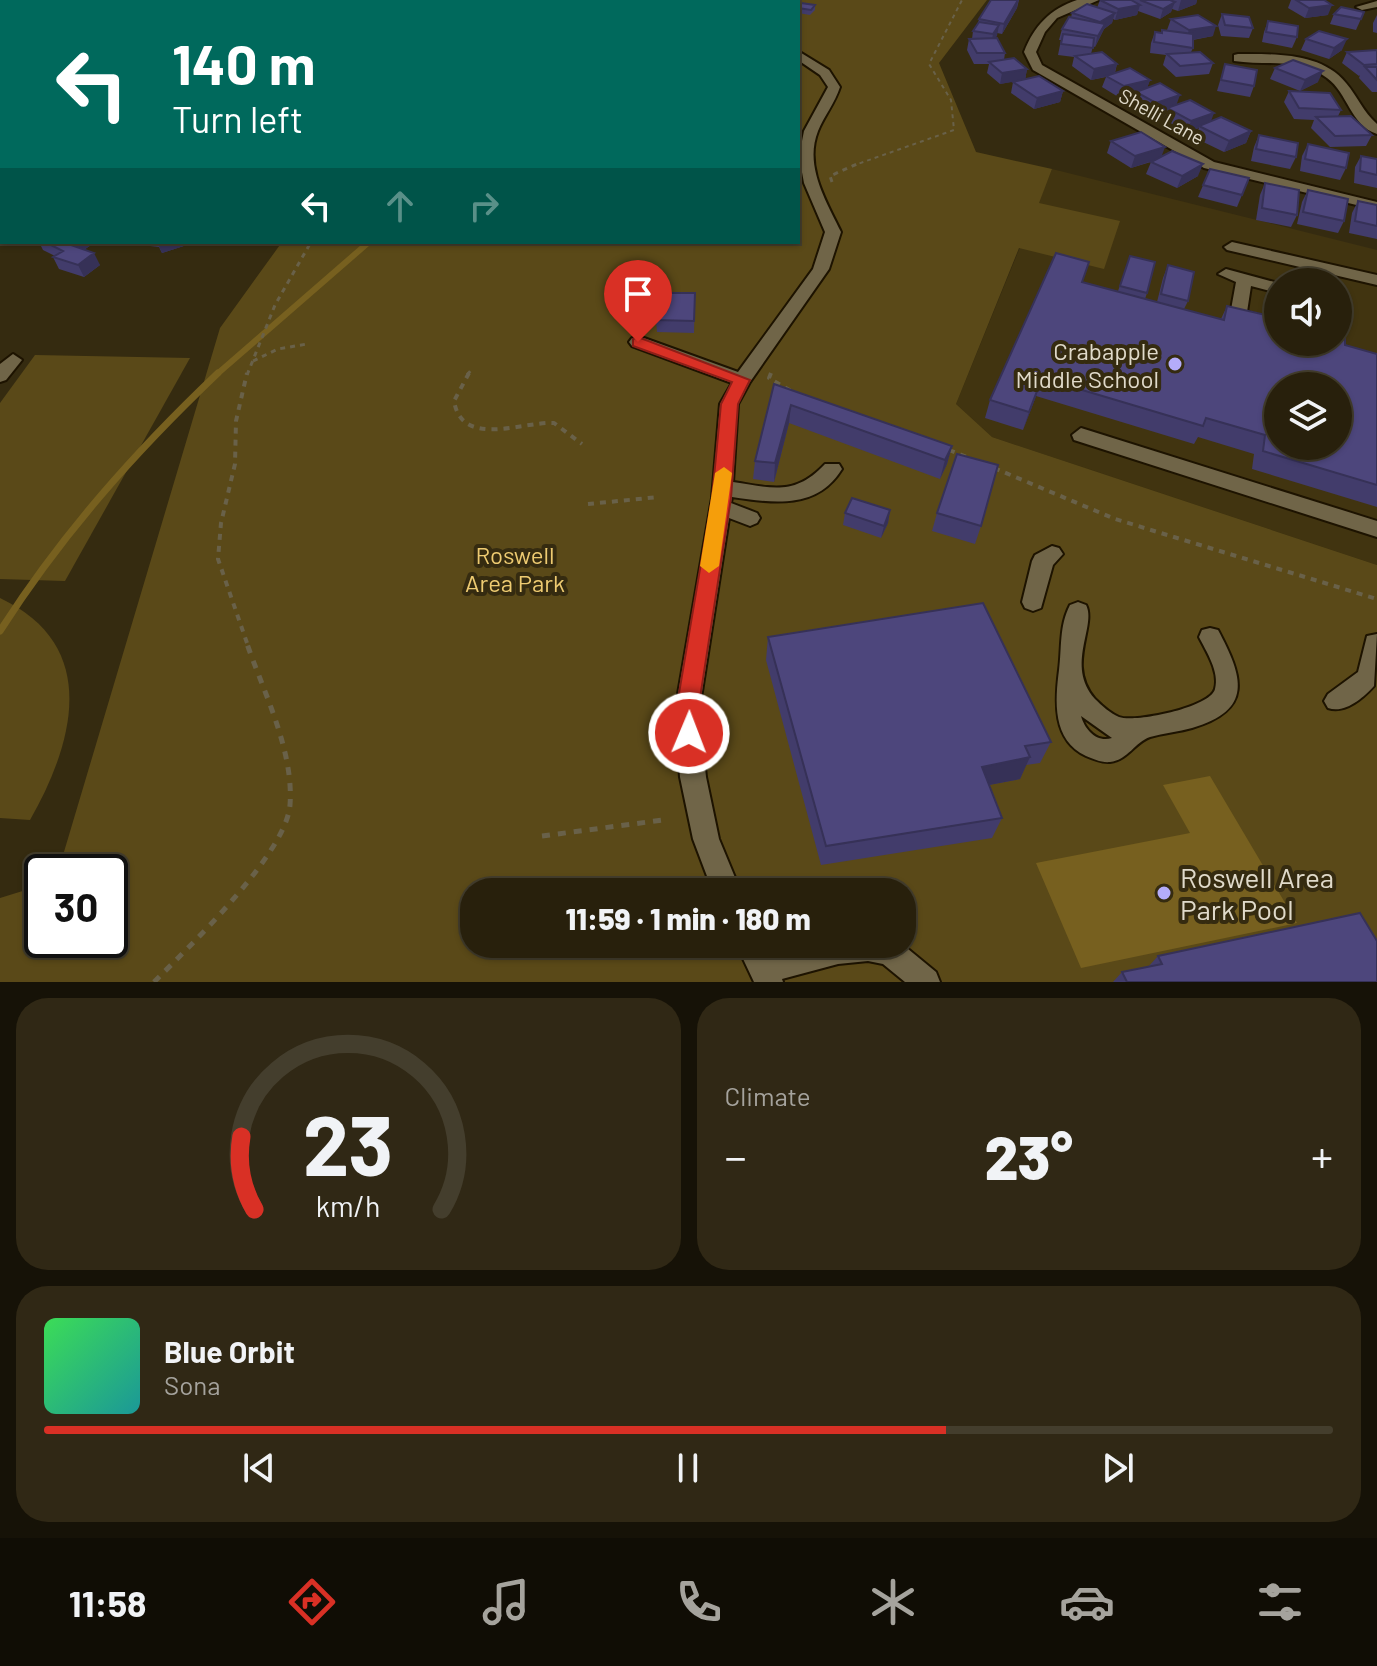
<!DOCTYPE html>
<meta charset="utf-8">
<style>
body{margin:0;font-family:Barlow,sans-serif;background:#302815;color:#f1f3f6;height:100vh;display:flex;flex-direction:column;font-size:30px;white-space:nowrap}
*{box-sizing:border-box;margin:0}
p{font-size:26px;color:#a5a39d}
.icon{flex:none;width:44px;height:44px;fill:none;stroke:currentColor;stroke-width:2;stroke-linecap:round;stroke-linejoin:round}
.map{position:relative;height:982px;overflow:hidden}
.drawer{display:flex;flex-direction:column;gap:16px;padding:16px;background:#161207;flex:1}
.drawer>*{flex:none}
.guide{position:absolute;left:0px;top:0px;width:800px;height:244px;box-shadow:0 2px 6px #0004,0 0 0 2px #443e2d;background:#00695c;color:#fff;overflow:hidden}
.tools{position:absolute;left:1264px;top:268px;display:grid;gap:16px}
.tools a{display:grid;place-items:center;width:88px;height:88px;border-radius:50%;background:#28200c;box-shadow:0 2px 6px #0004,0 0 0 2px #443e2d;font-size:40px}
.speed{position:absolute;left:24px;top:854px;display:flex;gap:16px;font-size:40px;font-weight:700;text-align:center}
.speed>*{display:grid;place-content:center;width:104px;height:104px;border-radius:50%;background:#28200c;box-shadow:0 2px 6px #0004,0 0 0 2px #443e2d;line-height:1}
.speed .limit{border:4px solid #111;border-radius:12px;background:#fff;color:#111}
.pin{position:absolute;display:grid;place-items:center;width:68px;height:68px;color:#fff;margin:-82px -34px;border-radius:50% 50% 50% 0;rotate:-45deg;box-shadow:0 0 8px #0007}
.pin .icon{rotate:45deg}
.me{position:absolute;width:88px;margin:-44px;rotate:1deg;stroke-linejoin:round;filter:drop-shadow(0 0 6px #0008)}
.turn{display:flex;align-items:center;gap:28px;height:168px;padding:0 40px;font-size:36px}
.turn .icon{width:104px;height:104px;stroke-width:2.5}
.turn b{display:block;font-size:56px;line-height:68px}
.lanes{display:flex;align-items:center;height:76px;padding:0 40px;background:#0003;justify-content:center;gap:40px;direction:ltr}
.lanes .off{opacity:.35}
.big{font-size:60px;font-weight:800;line-height:1.1}
.drawer .tile{flex:1;display:flex;flex-direction:column;justify-content:center;gap:12px;min-width:0;padding:0 28px;border-radius:32px;background:#302815}
.drawer .dial{align-items:center;gap:0}
.dial svg{height:208px;overflow:visible;fill:none;stroke:#443e2d;stroke-width:7;stroke-linecap:round;text-anchor:middle}
.dial text{fill:#f1f3f6;stroke:none}
.song{display:flex;align-items:center;gap:24px}
.cover{width:96px;height:96px;border-radius:12px;background:linear-gradient(135deg,hsl(130 70% 55%),hsl(180 70% 35%))}
.played{height:8px;border-radius:4px;background:linear-gradient(90deg,#d93025 70%,#443e2d 70%)}
.keys{display:flex;justify-content:space-around;direction:ltr}
.heat{display:flex;justify-content:space-between;align-items:center;font-size:44px;direction:ltr}
.drawer .tiles{flex:1;display:grid;gap:16px;grid-template-columns:1fr 1fr}
.tile:last-child{grid-column:span 2}
.trip{position:absolute;left:460px;top:878px;width:456px;height:80px;border-radius:32px;background:#28200c;box-shadow:0 2px 6px #0004,0 0 0 2px #443e2d;font-weight:800;line-height:80px;text-align:center}
.dock{display:flex;height:128px;justify-content:space-around;align-items:center;background:#100d05;color:#a5a39d}
.dock .icon{width:56px;height:56px}
.dock .on{color:#d93025}
.dock b{font-size:36px;color:#f1f3f6}
.map>svg:first-child{display:block}
.built{fill:#413410;fill-rule:evenodd}
.green{fill:#5a4918;fill-rule:evenodd}
.water{fill:#77601f}
.lines{fill:none;stroke-linecap:round;stroke-linejoin:round}
.stream-far1{stroke:#77601f;stroke-width:6}
.stream{stroke:#77601f;stroke-width:7}
.minor-casing{stroke:#1d1300;stroke-width:4}
.path-far3{stroke:#696149;stroke-width:2;stroke-dasharray:4 4;stroke-linecap:butt}
.path-far2{stroke:#696149;stroke-width:3;stroke-dasharray:5 5;stroke-linecap:butt}
.path-far1{stroke:#696149;stroke-width:4;stroke-dasharray:6 6;stroke-linecap:butt}
.path{stroke:#696149;stroke-width:5;stroke-dasharray:8 8;stroke-linecap:butt}
.minor{fill:#706548;fill-rule:evenodd}
.wall{fill:#423c6b}
.shaded-wall{fill:#363157}
.building{fill:#4d467c;stroke:#363157;stroke-width:2;fill-rule:evenodd}
.route{fill:#d93025;stroke:#8d1f18;stroke-width:2}
.slow{fill:#f59e0b}
.poi-dot{fill:#b4acf9;stroke:#352b10;stroke-width:3}
.labels{text-anchor:middle;dominant-baseline:central;stroke-width:8;stroke-linejoin:round;paint-order:stroke}
.far-street-label{font-size:20px;fill:#e0daca;stroke:#352b10}
.poi-label{font-size:24px;fill:#e0daca;stroke:#352b10;text-anchor:end}
.park-label{font-size:24px;fill:#eecb71;stroke:#352b10}
.near-poi-label{font-size:28px;fill:#e0daca;stroke:#352b10;text-anchor:start}
</style>
<div class="map">
<svg width="1377" height="982" viewBox="0 0 1377 982">
<rect width="100%" height="100%" fill="#352b10"/>
<path class="built" d="M1052,169L1377,250V565L992,437L956,404ZM1278,282H1338V342H1278ZM1278,386H1338V446H1278Z"/>
<g class="green">
<path d="M429,0H987L939,63L976,152L1052,169L1039,203L1120,221L1104,269L1019,248L956,404L992,437L1377,565V982H0V898L42,885V940H110V872H58L220,328L282,242H798V2H426ZM474,892H902V944H474Z"/>
<polygon points="35,355 190,358 65,581 0,579 0,403"/>
<path d="M0,598C100,645 75,741 30,820L0,818Z"/>
</g>
<polygon class="water" points="1210,776 1297,923 1081,968 1036,863 1190,833 1163,785"/>
<g class="lines">
<polyline class="stream-far1" points="216,375 369,242"/>
<path class="stream" d="M0,631C62,534 135,452 218,373"/>
<defs>
<g id="minor">
<polygon points="297,0 316,0 318,2 299,2"/>
<polygon points="736,0 748,0 749,2 737,2"/>
<path d="M1077,0H1099L1057,18L1045,32L1036,52L1042,65L1214,162L1377,202V210L1204,168L1033,70L1024,52C1034,26 1050,9 1077,0Z"/>
<polygon points="1377,1 1377,7 1362,10 1356,7"/>
<path d="M798,51L829,70L840,87C835,103 824,116 818,131C804,166 826,201 841,232L829,269L750,382L738,404L733,482C773,488 795,496 825,464H839L842,469C817,510 773,503 732,497L731,503L757,513L760,518L757,523L750,526L729,518L699,711L706,777L719,839L741,892H713L693,839L680,777L675,711L712,498L720,404L732,383L632,346L629,342L632,338H644L738,372L813,269L825,232L804,183L799,156L804,131L828,87L820,75L798,60Z"/>
<path d="M1238,54C1274,54 1321,52 1346,83C1358,97 1363,112 1377,124V134C1350,125 1348,93 1327,78C1299,57 1265,66 1234,61V55Z"/>
<polygon points="0,162 2,162 0,171"/>
<polygon points="1232,242 1377,275 1377,285 1227,250 1224,247"/>
<polygon points="1226,269 1278,283 1278,293 1251,286 1247,312 1278,320 1278,330 1232,319 1230,315 1236,282 1218,274"/>
<polygon points="13,354 22,360 6,380 0,382 0,364"/>
<polygon points="1081,428 1377,521 1377,537 1074,440 1072,435"/>
<polygon points="1052,546 1059,548 1063,554 1053,565 1041,608 1033,611 1025,608 1022,602 1032,561 1035,555"/>
<path d="M1078,602L1086,605C1097,626 1065,665 1095,699C1101,705 1111,714 1119,717C1136,723 1211,707 1215,689C1220,672 1206,651 1199,637L1202,630L1210,628L1218,630C1243,677 1254,710 1192,728C1178,732 1164,733 1150,737C1135,742 1128,760 1110,762C1102,763 1093,759 1086,756C1052,740 1055,701 1059,670C1062,648 1059,626 1070,605ZM1081,716L1112,738C1097,743 1085,730 1081,716Z"/>
<path d="M1377,634L1374,686C1363,698 1345,714 1328,708L1324,701L1328,694L1358,672L1367,636Z"/>
<polygon points="736,944 765,944 770,954 804,944 902,944 936,972 940,982 905,982 883,964 868,961 838,964 782,979 783,982 754,982"/>
</g>
</defs>
<use href="#minor" class="minor-casing"/>
<g class="path-far3">
<polyline points="549,2 554,0"/>
<polyline points="852,166 954,130 951,100 929,64 962,0"/>
</g>
<g class="path-far2">
<polyline points="832,182 830,176 857,164"/>
<polyline points="253,361 278,349 307,344"/>
<polyline points="247,375 275,305 311,242"/>
<polyline points="467,375 472,369"/>
</g>
<g class="path-far1">
<path d="M469,373L454,401C462,449 523,421 554,423L582,444"/>
<polyline points="771,373 769,378 791,391"/>
<polyline points="949,450 967,457"/>
<polyline points="994,468 1115,519 1377,599"/>
<polyline points="588,504 659,497"/>
<polyline points="247,643 218,559 221,523 235,464 236,421 247,373"/>
</g>
<g class="path">
<polyline points="542,836 663,820"/>
<path d="M154,982C189,947 286,854 290,805C294,750 263,691 246,641"/>
</g>
<use href="#minor" class="minor"/>
</g>
<g class="wall">
<polygon points="345,0 392,0 393,2 345,2"/>
<polygon points="991,0 1019,0 1017,8 1002,34 997,33 995,38 1005,53 1004,60 1027,69 1025,80 1063,91 1060,102 1034,109 1011,93 1013,82 1021,80 1000,84 987,73 989,64 974,64 967,50 969,39 972,39 973,31 978,24 979,19"/>
<polygon points="1100,0 1197,0 1196,4 1178,11 1172,9 1171,12 1160,19 1138,11 1137,15 1115,20 1113,19 1112,23 1104,29 1095,47 1093,46 1091,54 1117,64 1115,73 1150,80 1147,88 1211,122 1251,131 1246,143 1224,152 1195,138 1199,128 1187,132 1163,119 1166,110 1152,114 1132,103 1135,94 1120,98 1102,87 1106,77 1091,80 1072,66 1074,57 1058,55 1061,40 1059,40 1062,29 1071,18 1072,13 1097,8"/>
<polygon points="1291,0 1324,0 1328,15 1305,18 1288,8"/>
<polygon points="815,5 815,10 810,15 798,13 798,6"/>
<polygon points="1364,12 1356,30 1330,24 1334,14"/>
<polygon points="1222,14 1253,28 1249,38 1221,36 1218,25"/>
<polygon points="1377,15 1377,33 1373,32 1373,23"/>
<polygon points="1171,19 1213,36 1193,40 1193,48 1191,52 1213,63 1209,74 1176,77 1163,65 1166,55 1150,53 1151,43 1155,32 1161,33 1162,30 1169,31 1167,30"/>
<polygon points="1268,21 1297,37 1292,48 1262,42 1264,32"/>
<polygon points="2,22 2,51 0,51 0,23"/>
<polygon points="1306,39 1342,50 1329,59 1301,50"/>
<polygon points="1377,50 1377,92 1372,92 1359,78 1360,75 1359,76 1342,63 1347,52"/>
<polygon points="1225,64 1254,86 1250,97 1217,91"/>
<polygon points="1275,68 1318,82 1300,91 1270,79"/>
<polygon points="1289,91 1341,110 1338,116 1372,135 1366,146 1330,147 1311,128 1314,120 1294,119 1284,102"/>
<polygon points="1259,135 1296,157 1290,169 1251,161 1254,147"/>
<polygon points="1111,141 1162,156 1198,176 1177,188 1146,174 1151,162 1154,161 1131,168 1107,153"/>
<polygon points="1308,144 1346,168 1340,180 1300,171 1302,156"/>
<polygon points="1361,156 1377,159 1377,188 1354,183 1355,167"/>
<polygon points="1210,169 1249,178 1237,207 1198,197"/>
<polygon points="1265,183 1297,215 1291,227 1256,220 1260,195"/>
<polygon points="1308,190 1344,221 1338,233 1297,224 1302,202"/>
<polygon points="1358,201 1377,205 1377,239 1349,233 1352,213"/>
<polygon points="39,242 95,242 84,250 100,265 84,277 59,269 53,257 55,256 43,250"/>
<polygon points="148,242 190,242 190,244 162,253 159,247 150,246"/>
<polygon points="1130,256 1147,293 1145,299 1157,302 1163,278 1168,265 1188,301 1184,309 1221,319 1227,306 1345,345 1377,354 1377,507 1252,469 1254,454 1198,437 1194,444 1036,396 1023,430 985,418 990,400 1082,282 1118,291"/>
<polygon points="695,293 694,333 657,332 656,320"/>
<polygon points="774,384 952,446 947,464 940,479 789,423 774,482 753,479 755,461"/>
<polygon points="890,510 888,523 881,538 843,525 845,513"/>
<polygon points="937,513 981,526 975,544 932,531"/>
<polygon points="768,637 1051,742 1040,763 1026,765 1020,779 989,785 1002,818 992,838 821,865 766,660"/>
<polygon points="1158,956 1377,982 1113,982 1122,972 1148,967"/>
</g>
<g class="shaded-wall">
<polygon points="1018,0 1017,8 1002,34 1004,24"/>
<polygon points="1181,0 1197,0 1196,4 1178,11"/>
<polygon points="1175,2 1171,12 1160,19 1163,9"/>
<polygon points="1140,5 1137,15 1115,20 1118,9"/>
<polygon points="1332,5 1328,15 1305,18 1309,8"/>
<polygon points="1115,13 1112,23 1104,29 1095,47 1100,22"/>
<polygon points="999,25 997,36 991,45 993,34"/>
<polygon points="1216,26 1213,36 1185,41 1189,30"/>
<polygon points="1347,39 1342,50 1329,59 1334,48"/>
<polygon points="1117,64 1114,75 1091,80 1094,69"/>
<polygon points="1027,69 1025,80 1000,84 1002,73"/>
<polygon points="1323,71 1318,82 1300,91 1305,80"/>
<polygon points="1150,80 1146,91 1136,92 1135,94 1120,98 1124,86"/>
<polygon points="1063,91 1060,102 1034,109 1037,98"/>
<polygon points="1180,95 1176,106 1167,108 1166,110 1152,114 1156,103"/>
<polygon points="1214,113 1210,124 1199,126 1199,128 1187,132 1191,121"/>
<polygon points="2,115 2,130 0,131 0,116"/>
<polygon points="1251,131 1246,143 1224,152 1229,141"/>
<polygon points="1165,147 1161,158 1131,168 1135,156"/>
<polygon points="1203,164 1198,176 1177,188 1182,176"/>
<polygon points="2,204 2,217 1,217 0,205"/>
<polygon points="71,242 96,242 74,256 68,244"/>
<polygon points="157,242 190,242 190,244 162,253"/>
<polygon points="94,253 100,265 84,277 78,265"/>
<polygon points="1042,378 1036,396 1023,430 1029,412"/>
<polygon points="791,405 789,423 774,482 775,463"/>
<polygon points="952,446 947,464 940,479 945,460"/>
<polygon points="890,510 888,523 881,538 884,526"/>
<polygon points="1030,757 1020,779 973,788 982,767"/>
</g>
<g class="building">
<polygon points="87,0 99,0 120,2 84,2"/>
<polygon points="193,0 214,0 209,2 189,2"/>
<rect x="460" y="0" width="13" height="2"/>
<polygon points="991,0 1018,0 1004,24 979,19"/>
<polygon points="1100,0 1131,0 1140,5 1118,9"/>
<polygon points="1140,0 1170,0 1175,2 1163,9"/>
<polygon points="1296,0 1324,0 1332,5 1309,8"/>
<polygon points="801,3 815,5 811,10 798,8"/>
<polygon points="1087,4 1115,13 1100,22 1072,13"/>
<polygon points="1341,7 1364,12 1361,19 1334,14"/>
<polygon points="1222,14 1249,17 1253,28 1225,25"/>
<polygon points="1198,15 1216,26 1189,30 1171,19"/>
<polygon points="1069,17 1105,24 1098,36 1062,29"/>
<polygon points="1268,21 1298,26 1297,37 1266,32"/>
<polygon points="979,22 999,25 993,34 973,31"/>
<polygon points="1162,30 1193,34 1193,48 1154,42 1155,32 1162,33"/>
<polygon points="1319,31 1347,39 1334,48 1306,39"/>
<polygon points="1063,34 1094,38 1093,48 1061,44"/>
<polygon points="997,38 1005,53 977,53 969,39"/>
<polygon points="1377,50 1377,64 1364,65 1347,52"/>
<polygon points="1102,52 1117,64 1094,69 1075,56"/>
<polygon points="1200,52 1213,63 1180,66 1167,54"/>
<polygon points="1014,58 1027,69 1002,73 989,62"/>
<polygon points="1293,60 1323,71 1305,80 1275,68"/>
<polygon points="1225,64 1257,70 1254,86 1221,80"/>
<polygon points="1365,67 1377,67 1377,80"/>
<polygon points="1130,68 1150,80 1124,86 1106,76"/>
<polygon points="1039,76 1063,91 1037,98 1013,82"/>
<polygon points="1160,83 1180,95 1156,103 1136,92"/>
<polygon points="1289,91 1330,93 1341,110 1299,108"/>
<polygon points="2,100 2,115 0,116 0,101"/>
<polygon points="1190,100 1214,113 1191,121 1167,108"/>
<polygon points="1351,116 1372,135 1335,136 1316,117"/>
<polygon points="1221,117 1251,131 1229,141 1199,126"/>
<polygon points="1141,132 1165,147 1135,156 1111,141"/>
<polygon points="1259,135 1298,143 1296,157 1256,149"/>
<polygon points="1308,144 1349,153 1346,168 1305,159"/>
<polygon points="1172,151 1203,164 1182,176 1151,162"/>
<polygon points="1361,156 1377,159 1377,175 1360,171"/>
<polygon points="1210,169 1249,178 1242,195 1203,185"/>
<polygon points="1265,183 1299,190 1297,215 1262,208"/>
<polygon points="2,187 2,204 0,205 0,188"/>
<polygon points="1308,190 1348,199 1344,221 1303,212"/>
<polygon points="1358,201 1377,205 1377,226 1355,221"/>
<polygon points="45,242 71,242 68,244 94,253 78,265 53,257 63,251"/>
<path d="M1056,253L1089,262L1082,282L1224,320L1227,306L1278,318V342H1338V333L1345,335V345L1377,354V485L1263,451L1265,435L1206,418L1203,426L1042,378L1029,412L990,400ZM1278,386H1338V446H1278Z"/>
<polygon points="1130,256 1155,262 1147,293 1120,286"/>
<polygon points="1168,265 1194,272 1188,301 1161,294"/>
<polygon points="659,293 695,293 694,321 656,320"/>
<polygon points="774,384 952,446 945,460 791,405 775,463 755,461"/>
<polygon points="957,454 998,465 981,526 937,513"/>
<polygon points="852,498 890,510 884,526 845,513"/>
<polygon points="983,603 1051,742 1025,746 1030,757 982,767 1002,818 826,846 768,637"/>
<polygon points="1360,913 1377,941 1377,982 1127,982 1122,972 1162,964 1158,956"/>
</g>
<polygon class="route" points="638,337 750,380 738,404 731,498 698,711 700,733 697,740 689,743 681,740 676,711 712,498 721,404 732,382 633,346 633,339"/>
<polygon class="slow" points="724,467 732,473 719,566 709,573 700,566 715,473"/>
<g class="poi-dot">
<circle cx="1175" cy="364" r="8"/>
<circle cx="1164" cy="893" r="8"/>
</g>
<g class="labels">
<g class="far-street-label">
<text transform="translate(1162 116) rotate(29)">Shelli Lane</text>
</g>
<g class="poi-label">
<text x="1159" y="350">Crabapple<tspan x="1159" dy="28">Middle School</tspan></text>
</g>
<g class="park-label">
<text x="515" y="554">Roswell<tspan x="515" dy="28">Area Park</tspan></text>
</g>
<g class="near-poi-label">
<text x="1180" y="877">Roswell Area<tspan x="1180" dy="32">Park Pool</tspan></text>
</g>
</g>
</svg>
<div class="tools">
<a><svg class="icon" aria-label="sound" viewBox="0 0 24 24"><path d="M4 9h4l5-4v14l-5-4H4zM17 9q2 3 0 6"/></svg></a>
<a><svg class="icon" aria-label="layers" viewBox="0 0 24 24"><path d="M12 4l9 5-9 5-9-5zM3 14l9 5 9-5"/></svg></a>
</div>
<div class="speed"><div class="limit">30</div></div>
<div class="pin" style="left:638px;top:342px;background:#d93025"><svg class="icon" aria-label="arrive" viewBox="0 0 24 24"><path d="M6 21V4h12l-3 4 3 4H6"/></svg></div>
<svg class="me" style="left:689px;top:733px" viewBox="-20 -20 40 40"><circle r="17" fill="#d93025" stroke="#fff" stroke-width="3"/><path d="M0-11L8 9 0 5-8 9z" fill="#fff"/></svg>
<div class="trip">11:59 · 1 min · 180 m</div>
<div class="guide">
<div class="turn"><svg class="icon" aria-label="left" viewBox="0 0 24 24"><path d="M17 20v-9H6M10 6l-5 5 5 5"/></svg><div><b>140 m</b>Turn left</div></div>
<div class="lanes"><svg class="icon" aria-label="left" viewBox="0 0 24 24"><path d="M17 20v-9H6M10 6l-5 5 5 5"/></svg><svg class="icon off" aria-label="ahead" viewBox="0 0 24 24"><path d="M12 20V5M6 11l6-6 6 6"/></svg><svg class="icon off" aria-label="right" viewBox="0 0 24 24"><path d="M7 20v-9h11M14 6l5 5-5 5"/></svg></div>
</div>
</div>
<section class="drawer">
<div class="tiles">
<div class="tile dial"><svg viewBox="0 0 100 80">
<path d="M14 69A42 42 0 1 1 86 69"/>
<path d="M14 69A42 42 0 0 1 9 41" stroke="#d93025"/>
<text x="50" y="56" font-size="32" font-weight="700">23</text>
<text x="50" y="72" font-size="11">km/h</text>
</svg></div>
<div class="tile"><p>Climate</p>
<div class="heat"><a>−</a><b class="big">23°</b><a>+</a></div>
</div>
<div class="tile">
<div class="song"><i class="cover"></i><div><b>Blue Orbit</b><p>Sona</p></div></div>
<div class="played"></div>
<div class="keys"><svg class="icon" aria-label="previous" viewBox="0 0 24 24"><path d="M18 5L8 12l10 7zM5 5v14"/></svg><svg class="icon" aria-label="pause" viewBox="0 0 24 24"><path d="M8 5v14M16 5v14"/></svg><svg class="icon" aria-label="next" viewBox="0 0 24 24"><path d="M6 5l10 7-10 7zM19 5v14"/></svg></div>
</div>
</div>
</section>
<nav class="dock">
<b>11:58</b>
<svg class="icon on" aria-label="directions" viewBox="0 0 24 24"><path d="M12 3l9 9-9 9-9-9zM9 14v-3h6M13 9l2 2-2 2"/></svg>
<svg class="icon" aria-label="music" viewBox="0 0 24 24"><path d="M9 18V5l10-2v13"/><circle cx="6" cy="18" r="3"/><circle cx="16" cy="16" r="3"/></svg>
<svg class="icon" aria-label="phone" viewBox="0 0 24 24"><path d="M5 4h4l2 5-3 2q2 4 5 5l2-3 5 2v4C11 20 4 13 5 4z"/></svg>
<svg class="icon" aria-label="climate" viewBox="0 0 24 24"><path d="M12 3v18M4 7l16 10M4 17L20 7"/></svg>
<svg class="icon" aria-label="car" viewBox="0 0 24 24"><path d="M5 17H2v-5l4-1 3-4h7l3 4 3 1v5h-3M9 17h6M6 11h13"/><circle cx="7" cy="17" r="2"/><circle cx="17" cy="17" r="2"/></svg>
<svg class="icon" aria-label="filters" viewBox="0 0 24 24"><path d="M4 7h16M4 17h16"/><circle cx="9" cy="7" r="2"/><circle cx="15" cy="17" r="2"/></svg>
</nav>
